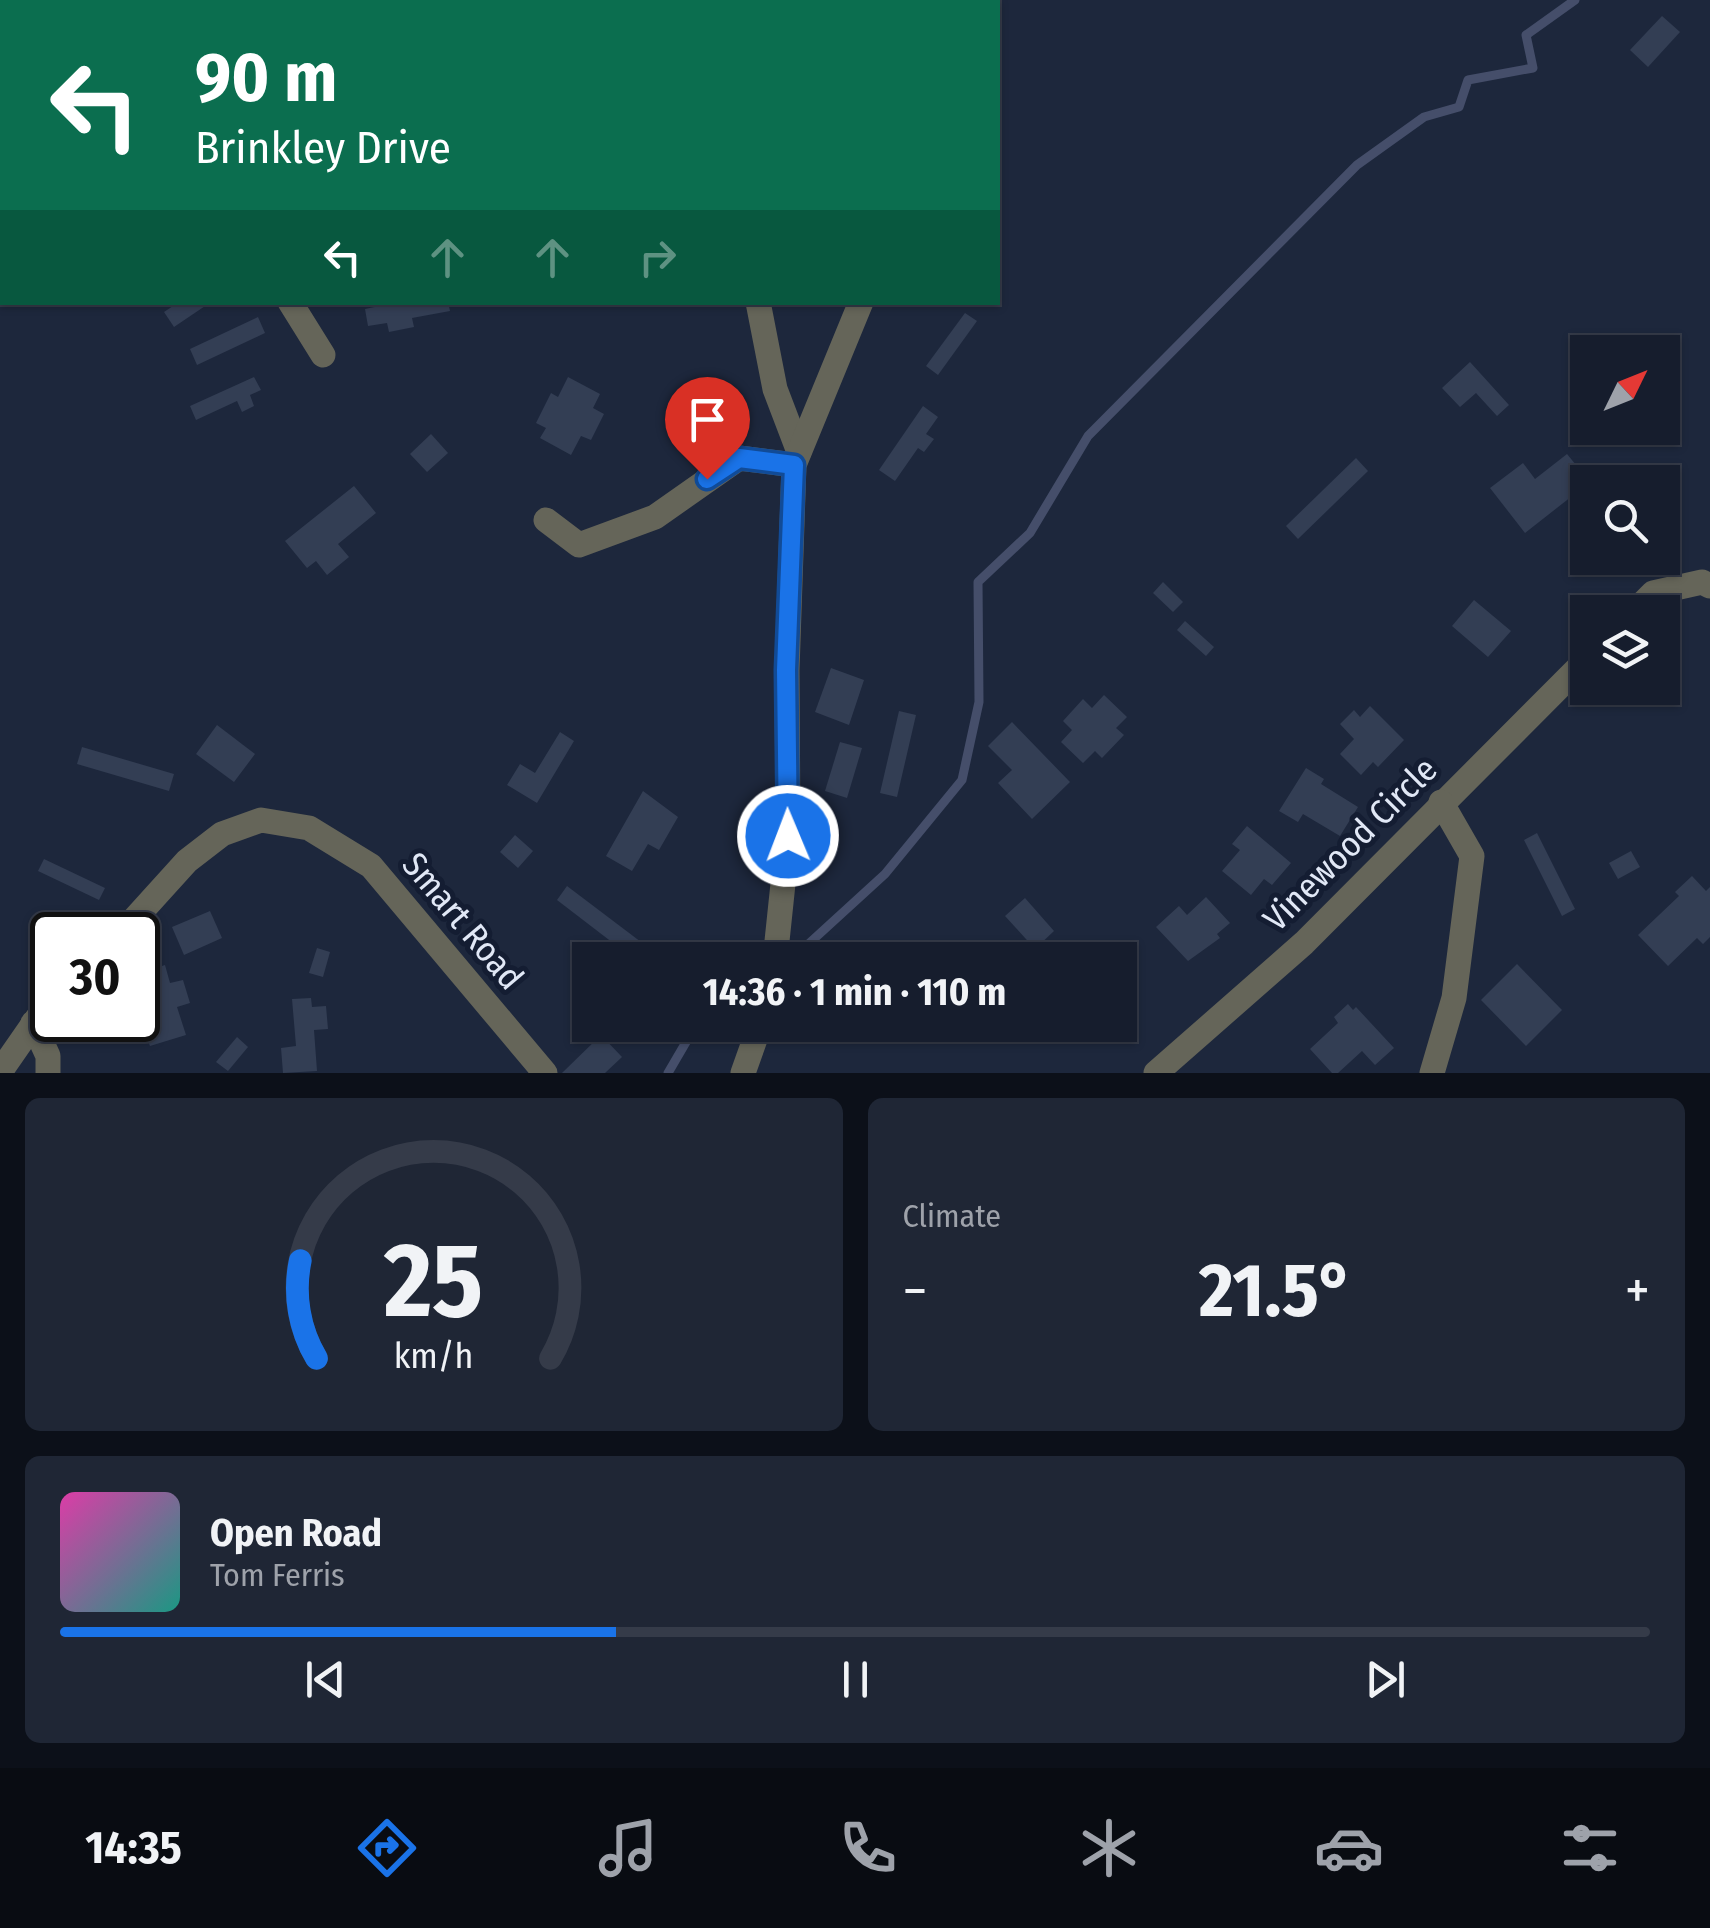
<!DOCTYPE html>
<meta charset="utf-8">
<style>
body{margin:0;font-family:"Fira Sans Condensed",sans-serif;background:#1f2635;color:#f1f3f6;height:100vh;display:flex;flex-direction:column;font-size:38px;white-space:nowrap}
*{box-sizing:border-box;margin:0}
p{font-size:32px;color:#9ea2aa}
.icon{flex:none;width:55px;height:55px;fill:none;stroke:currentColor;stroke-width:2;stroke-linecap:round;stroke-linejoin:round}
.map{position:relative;height:1073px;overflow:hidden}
.details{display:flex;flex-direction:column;gap:25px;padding:25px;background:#0c1019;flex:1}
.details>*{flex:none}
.hud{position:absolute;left:0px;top:0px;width:1000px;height:305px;box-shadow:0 2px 8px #0004,0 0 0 2px #353b49;background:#0b6e4f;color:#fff;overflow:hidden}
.needle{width:65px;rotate:47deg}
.buttons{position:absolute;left:1570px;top:335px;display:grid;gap:20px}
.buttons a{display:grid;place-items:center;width:110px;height:110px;border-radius:0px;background:#161d2d;box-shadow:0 2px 8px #0004,0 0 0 2px #353b49;font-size:50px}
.speed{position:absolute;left:30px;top:912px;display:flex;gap:20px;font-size:50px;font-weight:700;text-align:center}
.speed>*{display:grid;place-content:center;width:130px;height:130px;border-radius:50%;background:#161d2d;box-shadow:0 2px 8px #0004,0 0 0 2px #353b49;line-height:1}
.speed .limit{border:5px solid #111;border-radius:15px;background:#fff;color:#111}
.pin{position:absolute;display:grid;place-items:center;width:85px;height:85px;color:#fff;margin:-102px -42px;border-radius:50% 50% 50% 0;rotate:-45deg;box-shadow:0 0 10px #0007}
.pin .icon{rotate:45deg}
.me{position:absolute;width:110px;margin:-55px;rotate:359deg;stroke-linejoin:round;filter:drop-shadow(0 0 8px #0008)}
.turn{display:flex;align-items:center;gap:35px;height:210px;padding:0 30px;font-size:45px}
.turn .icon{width:130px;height:130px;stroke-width:2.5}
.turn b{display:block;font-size:70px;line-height:85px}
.lanes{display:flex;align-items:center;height:95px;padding:0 30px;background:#0003;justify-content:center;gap:50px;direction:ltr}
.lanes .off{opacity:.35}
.big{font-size:75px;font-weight:700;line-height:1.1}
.details .tile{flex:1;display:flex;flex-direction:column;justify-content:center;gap:15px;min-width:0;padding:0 35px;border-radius:15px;background:#1f2635}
.details .dial{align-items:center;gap:0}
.dial svg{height:260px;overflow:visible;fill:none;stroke:#353b49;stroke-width:7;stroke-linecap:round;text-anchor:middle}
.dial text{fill:#f1f3f6;stroke:none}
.song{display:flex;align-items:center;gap:30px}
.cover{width:120px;height:120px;border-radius:15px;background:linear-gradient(135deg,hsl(320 70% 55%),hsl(170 70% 35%))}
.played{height:10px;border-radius:5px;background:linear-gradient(90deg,#1a73e8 35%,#353b49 35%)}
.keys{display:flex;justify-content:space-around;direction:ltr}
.heat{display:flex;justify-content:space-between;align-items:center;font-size:55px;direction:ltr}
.details .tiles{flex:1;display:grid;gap:25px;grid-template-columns:1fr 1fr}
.tile:last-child{grid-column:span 2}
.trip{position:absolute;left:572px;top:942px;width:565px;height:100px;border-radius:0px;background:#161d2d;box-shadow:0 2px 8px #0004,0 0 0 2px #353b49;font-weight:700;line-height:100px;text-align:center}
.tabs{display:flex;height:160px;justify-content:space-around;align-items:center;background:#090c12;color:#9ea2aa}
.tabs .icon{width:70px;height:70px}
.tabs .on{color:#1a73e8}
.tabs b{font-size:45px;color:#f1f3f6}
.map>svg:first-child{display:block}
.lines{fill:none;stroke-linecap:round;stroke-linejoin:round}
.stream{stroke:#454e6a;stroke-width:9}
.building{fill:#333e54}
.minor{stroke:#656559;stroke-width:25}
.route-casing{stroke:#114b97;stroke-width:25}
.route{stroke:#1a73e8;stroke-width:18}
.labels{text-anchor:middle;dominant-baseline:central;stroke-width:10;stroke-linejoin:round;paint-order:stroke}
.street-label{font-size:35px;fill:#e1e8f6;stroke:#141d32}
</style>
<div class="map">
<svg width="1710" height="1073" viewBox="0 0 1710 1073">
<rect width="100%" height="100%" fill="#1d273c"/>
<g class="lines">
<g class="stream">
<polyline points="804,948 885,874 962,780 979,702 978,582 1030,533 1088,436 1357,165 1424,117 1459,107 1468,80 1533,68 1526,35 1575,0"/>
<polyline points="668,1073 696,1025"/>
</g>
</g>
<g class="building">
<polygon points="1662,16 1680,32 1648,67 1630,50"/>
<polygon points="179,302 211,302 174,327 164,312"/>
<polygon points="398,302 448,302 450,311 412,318 414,327 389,332 387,323 368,326 365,309"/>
<polygon points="965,313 977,321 938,375 926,366"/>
<polygon points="258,317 265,333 197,365 190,349"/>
<polygon points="1470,362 1509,405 1497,416 1476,393 1460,407 1442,388"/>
<polygon points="254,377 261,390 250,395 254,406 242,412 237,401 196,420 190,406"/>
<polygon points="568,377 600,394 593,408 604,414 591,440 581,436 571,455 540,438 546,428 536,423 551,393 558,397"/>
<polygon points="923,406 938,417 926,434 934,439 924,452 918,448 895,481 879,470"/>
<polygon points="431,434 448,453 427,472 410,454"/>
<polygon points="1567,454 1590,482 1525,533 1490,488 1523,463 1535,479"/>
<polygon points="1356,458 1368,471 1298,539 1286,526"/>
<polygon points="354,486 376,513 338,544 349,557 327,575 316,561 307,568 285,541"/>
<polygon points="1163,582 1183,602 1173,612 1153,593"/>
<polygon points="1474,600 1511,631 1488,657 1452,626"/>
<polygon points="1185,621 1214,647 1206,656 1177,630"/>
<polygon points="831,668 864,680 849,725 815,712"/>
<polygon points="1104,695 1127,717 1116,728 1124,735 1102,758 1095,751 1083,763 1061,742 1072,730 1063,721 1083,699 1092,708"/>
<polygon points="1370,706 1404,740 1378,767 1373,762 1361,775 1340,754 1354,739 1340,724 1354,710 1360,717"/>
<polygon points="899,711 916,715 897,797 880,793"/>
<polygon points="1012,722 1070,782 1032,819 998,783 1012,770 988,746"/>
<polygon points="217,725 255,754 234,782 196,754"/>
<polygon points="560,732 574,741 537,803 507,785 520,764 535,773"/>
<polygon points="840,742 862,748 847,798 825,791"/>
<polygon points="82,747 174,774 169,791 77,764"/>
<polygon points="1306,768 1324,779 1321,784 1358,807 1340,836 1303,814 1298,822 1279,811"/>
<polygon points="643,791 678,817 659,850 648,844 632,871 606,856"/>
<polygon points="1247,826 1291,863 1272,885 1264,879 1251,895 1222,871 1240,850 1232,844"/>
<polygon points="1537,833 1575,909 1562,916 1524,840"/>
<polygon points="515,835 533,851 518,868 500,852"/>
<polygon points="1631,851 1640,867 1618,879 1609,863"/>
<polygon points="44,859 105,888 99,900 38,871"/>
<polygon points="1692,876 1706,891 1710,887 1710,937 1703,944 1697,938 1668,966 1638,935 1679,896 1675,892"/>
<polygon points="567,886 641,942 630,956 557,900"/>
<polygon points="1206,897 1230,923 1217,934 1220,938 1188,961 1156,927 1179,906 1187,915"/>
<polygon points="1025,898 1054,931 1035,949 1005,916"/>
<polygon points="210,911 222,938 184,955 172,927"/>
<polygon points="317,948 330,952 323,977 309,973"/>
<polygon points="1517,964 1562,1010 1526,1046 1481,1000"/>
<polygon points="165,965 170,983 183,980 190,1003 177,1007 186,1035 150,1046 138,1016 138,974"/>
<polygon points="311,998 312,1007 326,1006 328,1029 314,1030 317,1071 283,1073 281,1048 296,1046 292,999"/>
<polygon points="1348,1004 1353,1010 1356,1007 1394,1048 1375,1065 1362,1051 1338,1073 1332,1073 1310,1049 1338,1023 1334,1017"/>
<polygon points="601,1035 622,1057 605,1073 562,1073"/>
<polygon points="237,1037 248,1047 228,1071 216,1062"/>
</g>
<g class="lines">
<g class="minor">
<polyline points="986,2 987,0"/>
<polyline points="0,96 2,98"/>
<polyline points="290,302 323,355"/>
<polyline points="758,302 775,389 799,452"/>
<polyline points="546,520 579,545 655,517 739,458 794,465"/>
<polyline points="1634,612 1653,593 1702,582 1710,586"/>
<polyline points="120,935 187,861 222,834 261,820 309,828 371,866 545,1073"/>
<polyline points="775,960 788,836 787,670 794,465 861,302"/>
<polyline points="33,1023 48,1056 48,1073"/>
<polyline points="0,1072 52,997"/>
<polyline points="743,1073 760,1025"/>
<polyline points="1156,1073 1304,943 1588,658"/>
<polyline points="1432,1073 1454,998 1472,856 1441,802"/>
</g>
</g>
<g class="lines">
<defs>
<polyline id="route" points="707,479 739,458 794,465 786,670 788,836"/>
</defs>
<use href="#route" class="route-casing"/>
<use href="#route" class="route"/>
</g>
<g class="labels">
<g class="street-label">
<text transform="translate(1350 844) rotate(-45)">Vinewood Circle</text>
<text transform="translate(463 921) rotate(50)">Smart Road</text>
</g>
</g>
</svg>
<div class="buttons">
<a><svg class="needle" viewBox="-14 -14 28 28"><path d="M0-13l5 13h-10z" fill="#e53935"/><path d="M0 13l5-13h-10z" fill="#9ea2aa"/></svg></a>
<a><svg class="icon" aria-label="search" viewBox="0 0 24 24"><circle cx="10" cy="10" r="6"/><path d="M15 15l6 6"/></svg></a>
<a><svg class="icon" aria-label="layers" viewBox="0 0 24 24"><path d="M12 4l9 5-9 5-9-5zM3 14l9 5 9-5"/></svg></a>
</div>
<div class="speed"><div class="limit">30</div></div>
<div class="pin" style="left:707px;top:479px;background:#d93025"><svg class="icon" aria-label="arrive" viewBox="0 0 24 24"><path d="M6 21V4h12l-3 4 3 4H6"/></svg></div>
<svg class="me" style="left:788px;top:836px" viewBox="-20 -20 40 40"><circle r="17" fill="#1a73e8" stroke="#fff" stroke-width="3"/><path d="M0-11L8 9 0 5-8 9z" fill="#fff"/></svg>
<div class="trip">14:36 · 1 min · 110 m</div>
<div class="hud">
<div class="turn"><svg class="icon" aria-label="left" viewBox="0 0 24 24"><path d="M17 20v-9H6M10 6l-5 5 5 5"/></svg><div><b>90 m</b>Brinkley Drive</div></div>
<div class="lanes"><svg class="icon" aria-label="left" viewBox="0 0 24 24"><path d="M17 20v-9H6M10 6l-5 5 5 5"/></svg><svg class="icon off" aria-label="ahead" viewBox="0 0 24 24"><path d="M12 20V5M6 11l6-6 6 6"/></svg><svg class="icon off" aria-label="ahead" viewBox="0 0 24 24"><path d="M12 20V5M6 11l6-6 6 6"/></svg><svg class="icon off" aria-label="right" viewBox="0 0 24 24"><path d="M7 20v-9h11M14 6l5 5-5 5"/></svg></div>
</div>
</div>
<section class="details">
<div class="tiles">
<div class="tile dial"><svg viewBox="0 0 100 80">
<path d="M14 69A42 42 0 1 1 86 69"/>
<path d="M14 69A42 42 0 0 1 9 39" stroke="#1a73e8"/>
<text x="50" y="56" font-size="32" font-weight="700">25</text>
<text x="50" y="72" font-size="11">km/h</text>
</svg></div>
<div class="tile"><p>Climate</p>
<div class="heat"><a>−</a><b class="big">21.5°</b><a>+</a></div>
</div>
<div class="tile">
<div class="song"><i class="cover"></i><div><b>Open Road</b><p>Tom Ferris</p></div></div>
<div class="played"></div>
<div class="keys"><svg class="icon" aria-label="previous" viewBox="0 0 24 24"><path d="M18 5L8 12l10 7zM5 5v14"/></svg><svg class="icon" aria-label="pause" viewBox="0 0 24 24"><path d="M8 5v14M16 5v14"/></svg><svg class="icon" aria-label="next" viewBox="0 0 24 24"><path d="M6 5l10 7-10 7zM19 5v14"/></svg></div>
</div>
</div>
</section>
<nav class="tabs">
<b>14:35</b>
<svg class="icon on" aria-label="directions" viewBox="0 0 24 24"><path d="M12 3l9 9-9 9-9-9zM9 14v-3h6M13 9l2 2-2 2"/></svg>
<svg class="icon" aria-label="music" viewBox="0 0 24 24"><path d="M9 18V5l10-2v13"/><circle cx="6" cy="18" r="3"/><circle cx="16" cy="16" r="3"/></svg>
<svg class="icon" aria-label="phone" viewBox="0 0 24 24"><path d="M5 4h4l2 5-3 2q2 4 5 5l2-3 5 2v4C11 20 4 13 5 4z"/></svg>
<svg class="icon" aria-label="climate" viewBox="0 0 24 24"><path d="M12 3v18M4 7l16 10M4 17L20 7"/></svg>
<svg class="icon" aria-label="car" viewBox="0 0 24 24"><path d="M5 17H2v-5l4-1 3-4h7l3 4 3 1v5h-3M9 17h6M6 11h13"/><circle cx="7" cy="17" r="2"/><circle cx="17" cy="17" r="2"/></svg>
<svg class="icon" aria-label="filters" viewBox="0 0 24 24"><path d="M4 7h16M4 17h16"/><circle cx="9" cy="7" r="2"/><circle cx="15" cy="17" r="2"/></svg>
</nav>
